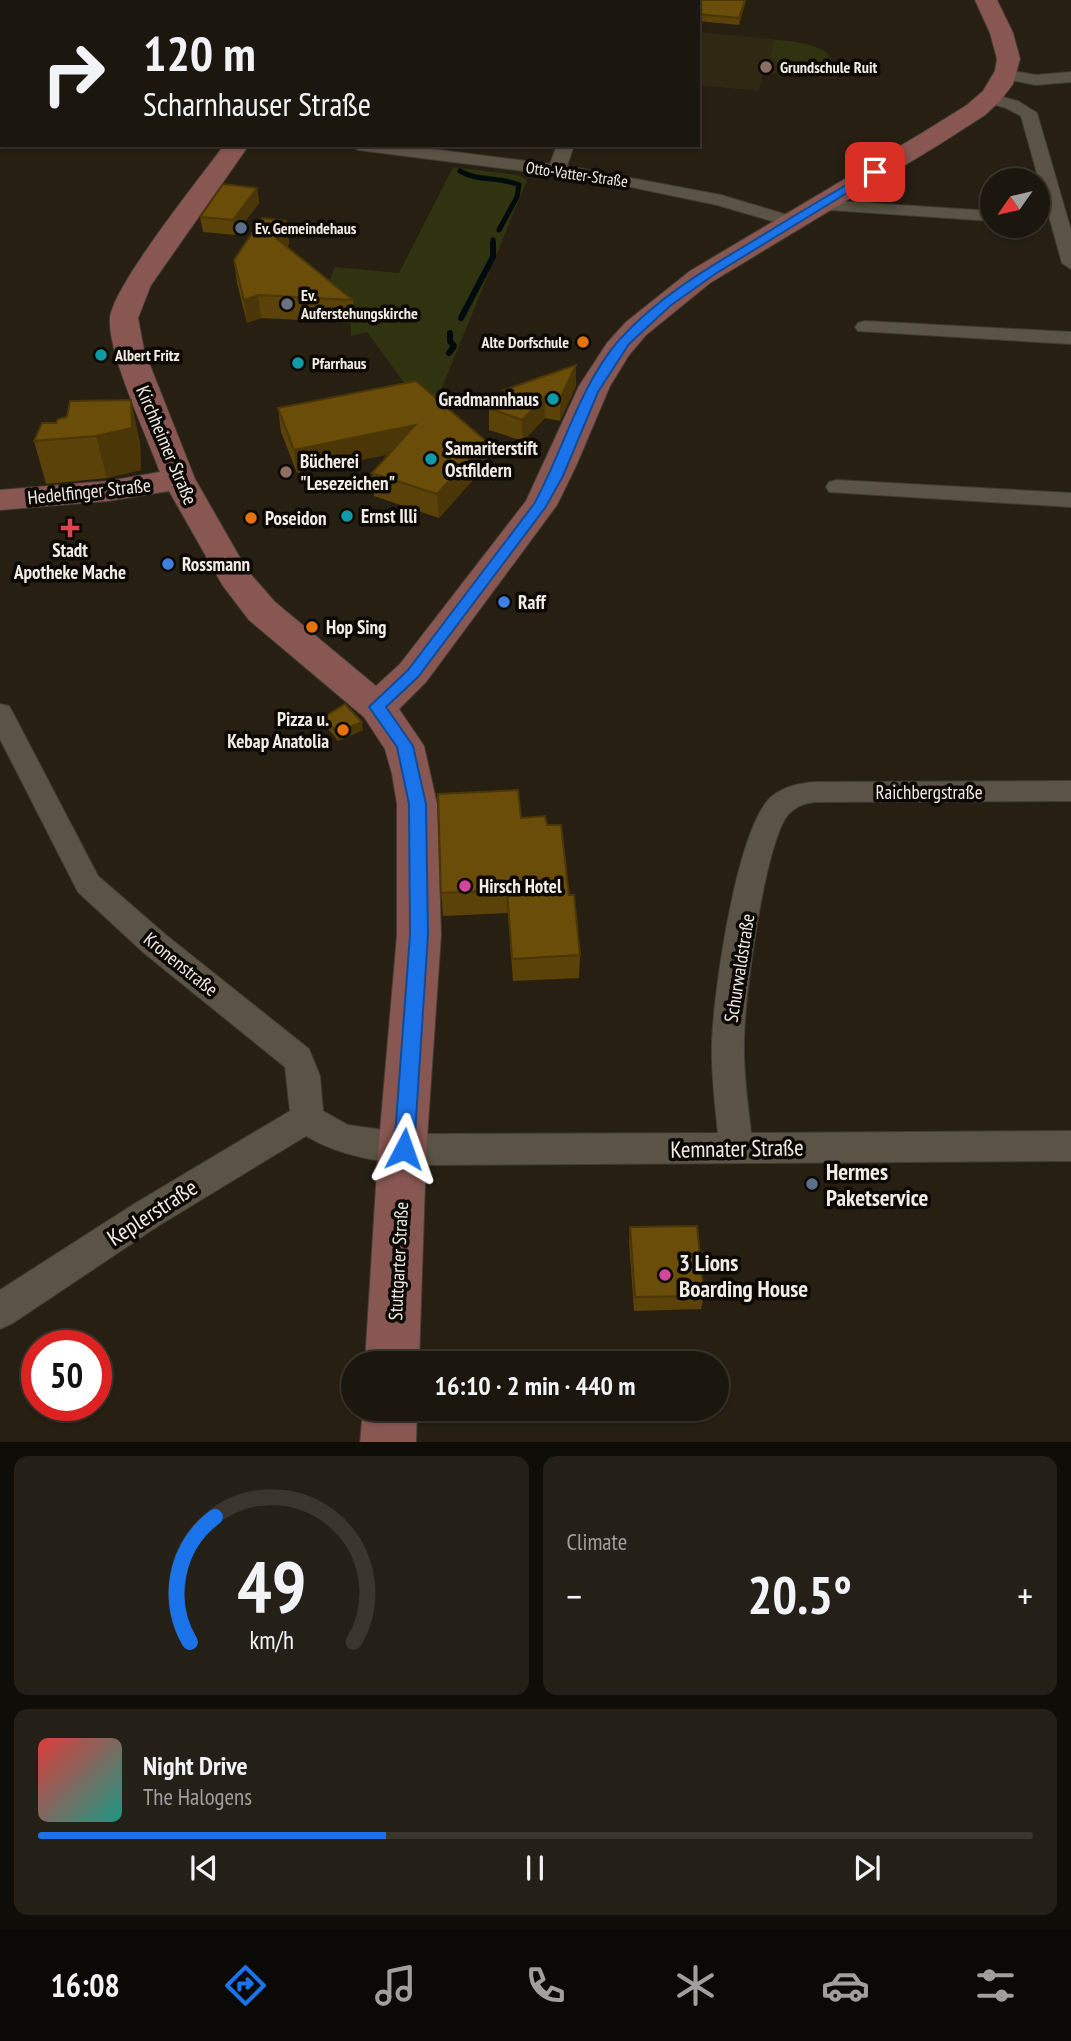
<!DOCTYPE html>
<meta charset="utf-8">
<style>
body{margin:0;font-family:"PT Sans Narrow",sans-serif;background:#252017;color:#f1f3f6;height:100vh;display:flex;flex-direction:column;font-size:26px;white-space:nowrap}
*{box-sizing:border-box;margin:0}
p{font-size:23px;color:#a09f9e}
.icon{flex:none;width:38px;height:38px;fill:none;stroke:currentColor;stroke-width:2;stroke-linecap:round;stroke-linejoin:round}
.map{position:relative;height:1442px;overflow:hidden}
.sheet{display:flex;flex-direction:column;gap:14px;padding:14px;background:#0f0d08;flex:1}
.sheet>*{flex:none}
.banner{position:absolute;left:0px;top:0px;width:700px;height:147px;box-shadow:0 2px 5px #0004,0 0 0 2px #3a362e;background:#1c170e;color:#f1f3f6;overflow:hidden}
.needle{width:46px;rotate:236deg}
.buttons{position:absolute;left:980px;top:168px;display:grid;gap:14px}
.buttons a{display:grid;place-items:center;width:70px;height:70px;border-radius:50%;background:#1c170e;box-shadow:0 2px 5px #0004,0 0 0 2px #3a362e;font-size:35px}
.speed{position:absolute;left:21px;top:1330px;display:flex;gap:14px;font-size:35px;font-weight:700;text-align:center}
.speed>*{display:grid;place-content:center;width:91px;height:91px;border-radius:50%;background:#1c170e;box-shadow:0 2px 5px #0004,0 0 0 2px #3a362e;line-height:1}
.speed .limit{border:10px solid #d22;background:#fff;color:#111}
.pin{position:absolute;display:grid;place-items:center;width:60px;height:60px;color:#fff;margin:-30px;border-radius:14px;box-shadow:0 4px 10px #0006}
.me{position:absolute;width:77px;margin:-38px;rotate:4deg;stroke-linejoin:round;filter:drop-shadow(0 0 5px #0008)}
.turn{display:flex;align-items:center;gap:24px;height:147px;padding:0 28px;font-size:32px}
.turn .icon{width:91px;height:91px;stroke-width:2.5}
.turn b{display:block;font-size:49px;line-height:60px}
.big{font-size:52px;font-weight:600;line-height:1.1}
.sheet .widget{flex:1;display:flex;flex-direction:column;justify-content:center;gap:10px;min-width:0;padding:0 24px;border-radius:14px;background:#252017}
.sheet .dial{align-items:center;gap:0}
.dial svg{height:182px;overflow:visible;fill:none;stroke:#3a362e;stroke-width:7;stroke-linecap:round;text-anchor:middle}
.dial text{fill:#f1f3f6;stroke:none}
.song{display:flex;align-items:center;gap:21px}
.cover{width:84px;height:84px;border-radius:10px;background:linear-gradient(135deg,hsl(0 70% 55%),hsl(170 70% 35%))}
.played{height:7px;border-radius:4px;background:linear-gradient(90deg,#1a73e8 35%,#3a362e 35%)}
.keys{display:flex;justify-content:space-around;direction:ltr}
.heat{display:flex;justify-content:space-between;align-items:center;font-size:38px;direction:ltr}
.sheet .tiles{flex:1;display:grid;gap:14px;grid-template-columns:1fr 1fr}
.widget:last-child{grid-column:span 2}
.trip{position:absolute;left:341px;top:1351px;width:388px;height:70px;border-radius:35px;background:#1c170e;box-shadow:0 2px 5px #0004,0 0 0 2px #3a362e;font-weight:600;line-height:70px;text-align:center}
.dock{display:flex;height:112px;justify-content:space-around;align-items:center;background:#0b0906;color:#a09f9e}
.dock .icon{width:49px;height:49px}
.dock .current{color:#1a73e8}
.dock b{font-size:32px;color:#f1f3f6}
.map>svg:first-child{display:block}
.built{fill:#312814}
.green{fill:#2f330f}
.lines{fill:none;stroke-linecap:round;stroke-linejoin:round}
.stream-far1{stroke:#010b0e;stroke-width:5}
.stream{stroke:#010b0e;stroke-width:6}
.street-casing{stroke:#413b33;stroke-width:2}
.secondary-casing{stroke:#413b33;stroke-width:2}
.street{fill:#5b5345;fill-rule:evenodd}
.secondary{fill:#895752;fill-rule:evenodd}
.wall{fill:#5a4208}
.shaded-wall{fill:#4a3606}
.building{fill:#694d09;stroke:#4a3606;stroke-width:2}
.route{fill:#1a73e8;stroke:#114b97;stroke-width:2}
.education-dot{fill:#8d6e63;stroke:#0c0905;stroke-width:2.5}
.service-dot{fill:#5c6f8a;stroke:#0c0905;stroke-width:2.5}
.worship-dot{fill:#6b7280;stroke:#0c0905;stroke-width:2.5}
.food-dot{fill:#e8710a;stroke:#0c0905;stroke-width:2.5}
.culture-dot{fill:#0f9aa8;stroke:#0c0905;stroke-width:2.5}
.health-dot{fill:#e0444e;stroke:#0c0905;stroke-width:2.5}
.shop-dot{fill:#3f7fe0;stroke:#0c0905;stroke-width:2.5}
.hotel-dot{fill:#d1479c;stroke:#0c0905;stroke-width:2.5}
.labels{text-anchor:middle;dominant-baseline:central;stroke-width:7;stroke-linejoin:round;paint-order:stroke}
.far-poi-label{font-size:16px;font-weight:bold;fill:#f1ede4;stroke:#0c0905;text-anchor:start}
.far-street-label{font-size:16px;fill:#f1ede4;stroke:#0c0905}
.poi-label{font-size:19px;font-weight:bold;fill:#f1ede4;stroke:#0c0905;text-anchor:start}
.street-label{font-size:19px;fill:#f1ede4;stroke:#0c0905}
.near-street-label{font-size:23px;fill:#f1ede4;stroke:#0c0905}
.near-poi-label{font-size:23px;font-weight:bold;fill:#f1ede4;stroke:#0c0905;text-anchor:start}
</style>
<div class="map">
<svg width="1071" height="1443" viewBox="0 0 1071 1443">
<rect width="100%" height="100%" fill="#261f12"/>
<polygon class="built" points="698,32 789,41 823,49 831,56 837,79 763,73 759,91 698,85"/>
<g class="green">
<path d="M774,40C796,42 830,42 834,69L776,64L774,58H771Z"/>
<polygon points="453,167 518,175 527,180 439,395 427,398 405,384 367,332 351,336 350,308 327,287 335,267 399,273"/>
</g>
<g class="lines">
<g class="stream-far1">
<path d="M460,171C478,182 500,176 519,185L517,197L499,230"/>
<polyline points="493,240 493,245"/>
</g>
<g class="stream">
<polyline points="461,318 493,257 493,243"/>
<polyline points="449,353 454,346 450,341 450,333"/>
</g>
<defs>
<g id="street">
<polygon points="1007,70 1036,75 1071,72 1071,82 1036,85 1001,78 999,75"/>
<rect x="0" y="88" width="2" height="10"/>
<polygon points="991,94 1018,101 1037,113 1071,230 1071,269 1062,263 1021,116 1006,108 985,102 983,99"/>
<polygon points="350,145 400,145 550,164 557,145 574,145 567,166 721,195 798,218 801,222 792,227 717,205 602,181 358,150"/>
<polygon points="821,200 992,211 992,221 815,209 812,205 815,201"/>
<polygon points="865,321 1071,332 1071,344 858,331 855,327 858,323"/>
<polygon points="837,480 1071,493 1071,507 829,492 826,487 829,482"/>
<path d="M0,704L9,706L13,713L98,876L166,935L309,1049L320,1076L323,1111L348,1125L412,1134L718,1133C715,1103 711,1072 712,1042C714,992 736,832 770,798C782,787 800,783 815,782L1071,781V801L815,802C804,803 794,807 787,816C764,848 744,999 744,1042C743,1072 748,1103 751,1133L1071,1131V1161L427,1165C385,1163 343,1158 306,1136L158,1226L13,1323L0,1329V1290L134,1204L290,1111L285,1067L144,953L78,892L0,739Z"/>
</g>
<g id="secondary">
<rect x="218" y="0" width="22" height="2"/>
<path d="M975,0H997L1013,33L1020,59L1013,84L1000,101L985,115L940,144L710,283L646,335L629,355L610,386L576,466L557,505L426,682L399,709L424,746L437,804L441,935L426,1154L419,1363H365L378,1154L397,935V804L392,774L385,749L364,717L249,620L223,586L169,491L108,501L0,510V490L108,481L160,472C147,436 108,354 110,319C111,288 201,177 224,145H249L151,285L138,318L144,350L195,479L247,570L275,602L376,686L400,664L526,501L579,386L607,343L626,322L690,271L922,133L967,105L983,91L995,71L997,59L990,33Z"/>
<polygon points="363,1409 417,1409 416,1443 360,1443"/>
</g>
</defs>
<use href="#street" class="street-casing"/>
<use href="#secondary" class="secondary-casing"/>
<use href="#street" class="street"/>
<use href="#secondary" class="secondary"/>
</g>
<g class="wall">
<polygon points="584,0 746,0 739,25 698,21 698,2"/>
<polygon points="257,188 259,203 235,235 203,232 200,217"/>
<polygon points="286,221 289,243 288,247 353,300 355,323 261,318 247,323 237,283 234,260"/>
<polygon points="576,386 560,421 545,418 523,441 489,430 489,408 504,394 504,390"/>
<polygon points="278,408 486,441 487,464 439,518 374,496 372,473 389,454 297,473 281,432"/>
<polygon points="42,423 140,442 141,470 107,478 46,484 34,441"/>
<polygon points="324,717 363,730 338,741 325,725"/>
<polygon points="521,818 547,825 569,895 580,955 579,978 513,981 508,913 443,916 441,893"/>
<polygon points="630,1227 704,1296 701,1309 634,1311 629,1241"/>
</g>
<g class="shaded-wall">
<polygon points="745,0 746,0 739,25 739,18"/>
<polygon points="257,188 259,203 235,235 233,220"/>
<polygon points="286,221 289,243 287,245 288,250 277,239 282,228"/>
<polygon points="258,295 261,318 247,323 244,300"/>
<polygon points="576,365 576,386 560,421 560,399"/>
<polygon points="545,397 545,418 523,441 522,420"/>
<polygon points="131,400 140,442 141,470 107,478 96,436"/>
<polygon points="415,425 416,449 297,473 294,450"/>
<polygon points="486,441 487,464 439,518 437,494"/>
<polygon points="362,722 363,730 338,741 337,733"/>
</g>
<g class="building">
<polygon points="584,0 745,0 739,18 698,14 698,2 584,2"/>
<polygon points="223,184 257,188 233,220 200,217"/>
<polygon points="262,218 286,221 282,228 285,228 277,239 353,300 258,295 244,300 234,260"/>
<polygon points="576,365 560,399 545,397 522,420 489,408 507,391 504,390"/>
<polygon points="416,381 486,441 437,494 372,473 415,425 294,450 278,408"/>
<polygon points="131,400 132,428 96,436 34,441 42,423 56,423 58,419 67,417 70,401"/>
<polygon points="345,704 362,722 337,733 324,717"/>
<polygon points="518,790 521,818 545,816 547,825 561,825 569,895 574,895 580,955 512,959 507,890 441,893 438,794"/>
<polygon points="697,1226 704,1296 635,1297 630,1227"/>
</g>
<path class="route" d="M872,170L881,172L715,274L670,306L629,344L598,392L563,476L545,508L418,677L386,707L413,746L426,804L428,935L414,1149L411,1155L404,1158L397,1155L394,1149L410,935L409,804L397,747L369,707L408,670L534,504C563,451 580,384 620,339C657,298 706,269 753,241C792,217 832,193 872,170Z"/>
<g class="education-dot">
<circle cx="766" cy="67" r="7"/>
<circle cx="286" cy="472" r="7"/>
</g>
<g class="service-dot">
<circle cx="241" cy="228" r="7"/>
<circle cx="812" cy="1184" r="7"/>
</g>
<circle class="worship-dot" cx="287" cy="304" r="7"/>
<g class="food-dot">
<circle cx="583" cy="342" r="7"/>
<circle cx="251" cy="518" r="7"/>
<circle cx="312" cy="627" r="7"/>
<circle cx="343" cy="730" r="7"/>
</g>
<g class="culture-dot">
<circle cx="101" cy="355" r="7"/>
<circle cx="298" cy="363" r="7"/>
<circle cx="553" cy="399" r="7"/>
<circle cx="431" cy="459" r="7"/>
<circle cx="347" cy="516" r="7"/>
</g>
<path class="health-dot" d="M66.5 517.5h7v7h7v7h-7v7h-7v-7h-7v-7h7z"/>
<g class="shop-dot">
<circle cx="168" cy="564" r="7"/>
<circle cx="504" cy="602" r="7"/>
</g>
<g class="hotel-dot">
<circle cx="465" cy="886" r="7"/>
<circle cx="665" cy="1275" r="7"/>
</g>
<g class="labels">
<g class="far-poi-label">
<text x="780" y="67">Grundschule Ruit</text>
<text x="255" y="228">Ev. Gemeindehaus</text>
<text x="301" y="295">Ev.<tspan x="301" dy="18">Auferstehungskirche</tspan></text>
<text x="569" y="342" text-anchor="end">Alte Dorfschule</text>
<text x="115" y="355">Albert Fritz</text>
<text x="312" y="363">Pfarrhaus</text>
</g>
<g class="far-street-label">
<text transform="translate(577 174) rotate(8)">Otto-Vatter-Straße</text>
</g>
<g class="poi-label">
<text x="539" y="399" text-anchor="end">Gradmannhaus</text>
<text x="445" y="448">Samariterstift<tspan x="445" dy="22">Ostfildern</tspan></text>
<text x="300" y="461">Bücherei<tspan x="300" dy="22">"Lesezeichen"</tspan></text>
<text x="361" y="516">Ernst Illi</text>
<text x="265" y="518">Poseidon</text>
<text x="70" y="550" text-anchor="middle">Stadt<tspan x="70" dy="22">Apotheke Mache</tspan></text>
<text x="182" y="564">Rossmann</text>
<text x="518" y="602">Raff</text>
<text x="326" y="627">Hop Sing</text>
<text x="329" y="719" text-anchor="end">Pizza u.<tspan x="329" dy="22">Kebap Anatolia</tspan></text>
<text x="479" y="886">Hirsch Hotel</text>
</g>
<g class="street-label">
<text transform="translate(167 445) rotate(67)">Kirchheimer Straße</text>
<text transform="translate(89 491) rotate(-6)">Hedelfinger Straße</text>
<text x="929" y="792">Raichbergstraße</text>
<text transform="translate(181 964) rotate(39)">Kronenstraße</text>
<text transform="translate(739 968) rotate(-81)">Schurwaldstraße</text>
<text transform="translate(398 1261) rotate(-87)">Stuttgarter Straße</text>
</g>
<g class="near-street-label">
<text transform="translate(737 1148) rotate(-1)">Kemnater Straße</text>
<text transform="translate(152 1212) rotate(-33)">Keplerstraße</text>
</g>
<g class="near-poi-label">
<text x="826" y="1171">Hermes<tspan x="826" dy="26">Paketservice</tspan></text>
<text x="679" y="1262">3 Lions<tspan x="679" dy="26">Boarding House</tspan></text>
</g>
</g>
</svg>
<div class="buttons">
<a><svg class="needle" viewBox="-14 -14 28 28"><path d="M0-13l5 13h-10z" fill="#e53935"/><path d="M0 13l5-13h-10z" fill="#a09f9e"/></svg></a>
</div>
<div class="speed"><div class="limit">50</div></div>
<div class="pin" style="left:875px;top:172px;background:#d93025"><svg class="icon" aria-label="arrive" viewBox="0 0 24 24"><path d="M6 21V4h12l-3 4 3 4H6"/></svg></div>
<svg class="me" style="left:404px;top:1149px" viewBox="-20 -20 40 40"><path d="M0-17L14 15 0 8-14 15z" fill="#1a73e8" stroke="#fff" stroke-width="4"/></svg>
<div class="trip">16:10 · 2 min · 440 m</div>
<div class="banner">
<div class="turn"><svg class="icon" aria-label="right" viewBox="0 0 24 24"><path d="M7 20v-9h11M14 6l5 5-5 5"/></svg><div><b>120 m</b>Scharnhauser Straße</div></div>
</div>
</div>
<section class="sheet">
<div class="tiles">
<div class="widget dial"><svg viewBox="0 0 100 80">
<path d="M14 69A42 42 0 1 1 86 69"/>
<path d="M14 69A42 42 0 0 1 25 14" stroke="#1a73e8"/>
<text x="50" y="56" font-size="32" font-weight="700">49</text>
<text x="50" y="72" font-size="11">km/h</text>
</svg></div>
<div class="widget"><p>Climate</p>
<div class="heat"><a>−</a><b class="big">20.5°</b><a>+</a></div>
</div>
<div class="widget">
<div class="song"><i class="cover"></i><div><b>Night Drive</b><p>The Halogens</p></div></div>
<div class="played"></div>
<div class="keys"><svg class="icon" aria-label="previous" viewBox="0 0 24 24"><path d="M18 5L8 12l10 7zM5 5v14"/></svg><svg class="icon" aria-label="pause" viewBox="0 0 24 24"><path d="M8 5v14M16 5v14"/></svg><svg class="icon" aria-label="next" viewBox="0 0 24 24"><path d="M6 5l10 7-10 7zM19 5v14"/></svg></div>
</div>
</div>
</section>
<nav class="dock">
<b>16:08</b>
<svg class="icon current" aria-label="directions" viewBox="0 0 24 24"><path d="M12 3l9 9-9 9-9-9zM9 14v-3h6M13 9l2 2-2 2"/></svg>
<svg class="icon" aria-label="music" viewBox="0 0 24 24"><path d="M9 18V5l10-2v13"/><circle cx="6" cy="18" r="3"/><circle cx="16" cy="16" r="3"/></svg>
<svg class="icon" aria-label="phone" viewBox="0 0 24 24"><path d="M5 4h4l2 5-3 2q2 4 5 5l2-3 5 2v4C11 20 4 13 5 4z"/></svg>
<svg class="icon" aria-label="climate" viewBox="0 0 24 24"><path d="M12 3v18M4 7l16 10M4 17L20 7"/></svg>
<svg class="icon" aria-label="car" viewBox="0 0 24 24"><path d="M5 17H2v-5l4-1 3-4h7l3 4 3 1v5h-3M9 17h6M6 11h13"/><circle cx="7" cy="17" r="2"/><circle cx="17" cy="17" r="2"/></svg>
<svg class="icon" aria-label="filters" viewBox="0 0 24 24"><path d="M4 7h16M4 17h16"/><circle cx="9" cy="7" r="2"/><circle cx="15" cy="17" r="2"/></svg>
</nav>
